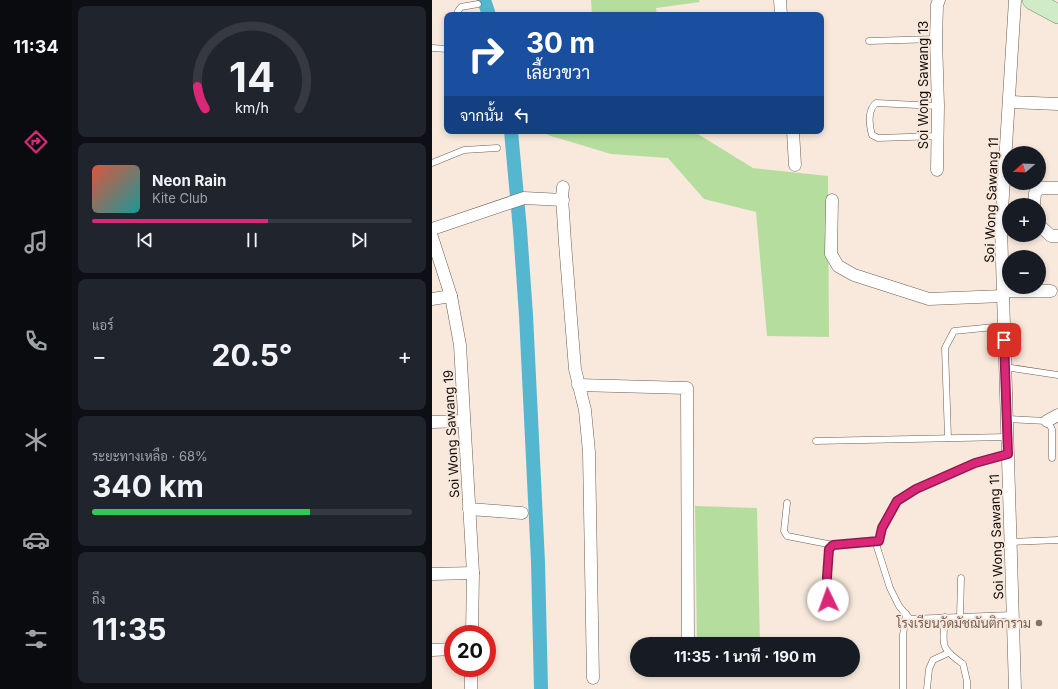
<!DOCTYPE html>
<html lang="th">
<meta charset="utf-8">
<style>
body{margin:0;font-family:Inter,Sarabun,sans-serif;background:#20242c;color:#f1f3f6;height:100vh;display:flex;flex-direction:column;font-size:15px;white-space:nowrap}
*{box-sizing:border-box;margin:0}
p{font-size:13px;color:#9ea1a6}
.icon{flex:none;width:22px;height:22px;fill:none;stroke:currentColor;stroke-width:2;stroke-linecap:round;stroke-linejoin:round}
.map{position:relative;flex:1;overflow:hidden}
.side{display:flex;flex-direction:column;gap:6px;padding:6px;background:#0d0f14;width:360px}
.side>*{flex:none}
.top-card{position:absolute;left:12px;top:12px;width:380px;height:122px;border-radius:8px;box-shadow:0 2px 6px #0003;background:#1a4fa0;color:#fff;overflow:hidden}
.needle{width:26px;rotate:251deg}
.fabs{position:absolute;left:570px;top:146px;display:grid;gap:8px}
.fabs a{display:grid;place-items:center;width:44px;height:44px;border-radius:50%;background:#171b24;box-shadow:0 2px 6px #0003;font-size:20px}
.speed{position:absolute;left:12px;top:625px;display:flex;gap:8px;font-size:20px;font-weight:700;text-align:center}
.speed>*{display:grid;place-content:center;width:52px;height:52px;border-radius:50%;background:#171b24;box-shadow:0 2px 6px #0003;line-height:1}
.speed .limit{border:6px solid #d22;background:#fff;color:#111}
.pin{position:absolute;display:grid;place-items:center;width:34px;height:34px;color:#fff;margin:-17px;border-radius:8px;box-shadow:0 2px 6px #0006}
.me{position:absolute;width:44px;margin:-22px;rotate:357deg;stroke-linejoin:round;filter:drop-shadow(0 0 3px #0008)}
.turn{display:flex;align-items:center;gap:14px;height:84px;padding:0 16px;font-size:18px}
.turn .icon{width:52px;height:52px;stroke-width:2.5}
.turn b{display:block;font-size:28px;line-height:34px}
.then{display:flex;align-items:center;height:38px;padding:0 16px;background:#0003;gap:8px;font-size:15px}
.big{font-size:30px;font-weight:700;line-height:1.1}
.side .card{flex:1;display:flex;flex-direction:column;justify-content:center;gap:6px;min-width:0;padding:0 14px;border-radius:8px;background:#20242c}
.side .dial{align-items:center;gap:0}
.dial svg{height:104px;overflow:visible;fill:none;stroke:#363941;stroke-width:7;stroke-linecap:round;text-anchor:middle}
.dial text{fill:#f1f3f6;stroke:none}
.song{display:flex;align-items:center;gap:12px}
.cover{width:48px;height:48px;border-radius:6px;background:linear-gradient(135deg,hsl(10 70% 55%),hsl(180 70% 35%))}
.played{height:4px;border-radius:2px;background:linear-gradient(90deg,#db2777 55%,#363941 55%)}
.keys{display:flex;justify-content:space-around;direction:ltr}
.heat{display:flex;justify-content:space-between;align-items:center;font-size:22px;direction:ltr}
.charge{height:6px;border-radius:3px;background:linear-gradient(90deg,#34c759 68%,#363941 0)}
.trip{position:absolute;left:198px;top:637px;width:230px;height:40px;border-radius:20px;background:#171b24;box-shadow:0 2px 6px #0003;font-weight:700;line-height:40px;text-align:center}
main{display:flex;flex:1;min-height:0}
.dock{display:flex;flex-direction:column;width:72px;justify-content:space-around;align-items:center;background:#090b0e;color:#9ea1a6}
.dock .icon{width:28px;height:28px}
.dock .active{color:#db2777}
.dock b{font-size:18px;color:#f1f3f6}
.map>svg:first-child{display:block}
.green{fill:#b5de9e}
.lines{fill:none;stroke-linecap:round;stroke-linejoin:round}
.canal{stroke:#55b6d0;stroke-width:14}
.service-casing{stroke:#6c5f54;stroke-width:7}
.minor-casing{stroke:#6c5f54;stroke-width:13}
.primary-casing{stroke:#78956b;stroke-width:20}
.service{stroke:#fff;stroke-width:6}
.minor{stroke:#fff;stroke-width:12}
.primary{stroke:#cfecc7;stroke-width:19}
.route-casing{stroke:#8e194d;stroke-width:10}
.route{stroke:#db2777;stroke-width:7}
.education-dot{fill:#8d6e63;stroke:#f8e9dc;stroke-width:1.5}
.labels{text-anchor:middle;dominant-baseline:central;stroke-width:3.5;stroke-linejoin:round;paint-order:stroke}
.street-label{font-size:13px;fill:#110c08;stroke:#f8e9dc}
.education-label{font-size:13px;fill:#785e54;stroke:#f8e9dc;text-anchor:end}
</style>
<main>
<nav class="dock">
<b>11:34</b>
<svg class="icon active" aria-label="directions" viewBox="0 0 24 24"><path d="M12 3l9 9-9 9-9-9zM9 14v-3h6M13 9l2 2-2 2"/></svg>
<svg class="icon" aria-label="music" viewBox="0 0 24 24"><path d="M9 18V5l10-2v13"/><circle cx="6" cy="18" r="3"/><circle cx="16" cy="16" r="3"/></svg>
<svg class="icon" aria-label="phone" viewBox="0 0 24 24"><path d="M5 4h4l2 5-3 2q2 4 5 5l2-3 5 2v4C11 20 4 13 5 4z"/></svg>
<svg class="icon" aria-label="climate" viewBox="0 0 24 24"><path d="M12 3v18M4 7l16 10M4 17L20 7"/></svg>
<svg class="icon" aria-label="car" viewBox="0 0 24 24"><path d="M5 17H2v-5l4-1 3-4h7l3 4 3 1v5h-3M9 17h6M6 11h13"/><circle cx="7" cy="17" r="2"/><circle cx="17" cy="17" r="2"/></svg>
<svg class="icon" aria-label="filters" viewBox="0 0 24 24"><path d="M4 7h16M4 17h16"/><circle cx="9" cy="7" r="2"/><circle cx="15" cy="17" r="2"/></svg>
</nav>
<section class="side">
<div class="card dial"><svg viewBox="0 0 100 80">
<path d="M14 69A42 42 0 1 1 86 69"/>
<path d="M14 69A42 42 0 0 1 8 52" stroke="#db2777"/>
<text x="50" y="56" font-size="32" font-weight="700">14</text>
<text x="50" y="72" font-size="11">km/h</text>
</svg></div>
<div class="card">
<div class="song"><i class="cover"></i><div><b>Neon Rain</b><p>Kite Club</p></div></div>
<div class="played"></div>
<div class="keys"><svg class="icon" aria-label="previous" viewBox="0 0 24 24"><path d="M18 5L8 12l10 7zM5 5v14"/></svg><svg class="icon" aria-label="pause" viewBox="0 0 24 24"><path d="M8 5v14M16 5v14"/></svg><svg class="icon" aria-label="next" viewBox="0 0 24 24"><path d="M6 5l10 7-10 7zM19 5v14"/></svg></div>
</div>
<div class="card"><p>แอร์</p>
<div class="heat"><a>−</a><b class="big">20.5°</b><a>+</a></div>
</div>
<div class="card"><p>ระยะทางเหลือ · 68%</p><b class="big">340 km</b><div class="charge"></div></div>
<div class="card"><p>ถึง</p><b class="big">11:35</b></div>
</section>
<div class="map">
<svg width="626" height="689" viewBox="0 0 626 689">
<rect width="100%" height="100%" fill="#f8e9dc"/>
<g class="green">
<polygon points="159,0 267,0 268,2 224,8 225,15 160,15"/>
<polygon points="107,131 261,131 321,168 396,176 397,337 335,336 324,212 272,199 236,158 179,154 119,136"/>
<polygon points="263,506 325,508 328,644 265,644"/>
</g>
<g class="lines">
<g class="canal">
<polyline points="52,0 57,15"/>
<polyline points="79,131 88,230 94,315 106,562 109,689"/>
</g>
<defs>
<g id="service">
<polyline points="26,15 26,11 29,7 46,4"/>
<polyline points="437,41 504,39"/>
<polyline points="0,48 15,49"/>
<path d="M506,136L446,138L440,135C437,124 435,111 444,103L506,106"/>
<polyline points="0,163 32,150 65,148"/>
<polyline points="573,367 626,375"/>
<polyline points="575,419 615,421 620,429 620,458"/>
<polyline points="516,438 513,348 522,331 572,326"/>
<polyline points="384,441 575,437"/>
<polyline points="576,454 543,463 484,489 465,501 450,528 445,547 458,588 467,606 478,619 580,615"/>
<polyline points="355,503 352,531 355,536 401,545 447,541"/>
<polyline points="578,542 626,540"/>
<polyline points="397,611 395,577 397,549 401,545"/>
<path d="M513,617C511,645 507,647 531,664L535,681V689"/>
<polyline points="528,617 529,578"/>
<polyline points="471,689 471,635 474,614"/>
<polyline points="495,689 497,669 501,660 516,653"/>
</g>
<g id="minor">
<polyline points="348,0 349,15"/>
<polyline points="577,102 626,104"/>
<polyline points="361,131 363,165"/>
<polyline points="505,170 506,106 504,39 505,5 507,0"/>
<polyline points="131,187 130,197 133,243 143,369 153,410 157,452 161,678"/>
<polyline points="400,200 399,254 406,266 422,275 497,299 571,296"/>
<polyline points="602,205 603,193 608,188 626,188"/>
<polyline points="607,225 619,236 626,236"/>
<polyline points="0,229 92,198 131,200"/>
<polyline points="0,237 19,296 28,345 41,573 40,634"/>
<polyline points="571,291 619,291"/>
<polyline points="0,299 19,296"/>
<polyline points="146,385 255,388 256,644"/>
<polyline points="615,421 626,415"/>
<polyline points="0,422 32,421"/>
<polyline points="37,509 90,513"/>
<polyline points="0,574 41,573"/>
<polyline points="0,650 21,649"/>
<polyline points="39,689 39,668"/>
<polyline points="583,689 569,227 583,0"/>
</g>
<polyline id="primary" points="600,0 626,14"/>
</defs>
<use href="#service" class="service-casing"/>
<use href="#minor" class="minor-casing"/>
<use href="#primary" class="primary-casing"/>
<use href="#service" class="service"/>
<use href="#minor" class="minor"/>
<use href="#primary" class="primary"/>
</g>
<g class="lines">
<defs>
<polyline id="route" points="396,600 395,577 397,549 401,545 447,541 450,528 465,501 484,489 543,463 576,454 572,340"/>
</defs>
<use href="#route" class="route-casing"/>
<use href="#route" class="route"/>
</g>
<circle class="education-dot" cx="607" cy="623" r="4"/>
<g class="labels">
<g class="street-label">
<text transform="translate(491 85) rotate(-90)">Soi Wong Sawang 13</text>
<text transform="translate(559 200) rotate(-88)">Soi Wong Sawang 11</text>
<text transform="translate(19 434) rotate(-93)">Soi Wong Sawang 19</text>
<text transform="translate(564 537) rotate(-92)">Soi Wong Sawang 11</text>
</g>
<g class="education-label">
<text x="599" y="623">โรงเรียนวัดมัชฌันติการาม</text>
</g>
</g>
</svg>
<div class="fabs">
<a><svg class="needle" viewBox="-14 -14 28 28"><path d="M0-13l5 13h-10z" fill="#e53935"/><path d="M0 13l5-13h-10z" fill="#9ea1a6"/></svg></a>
<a>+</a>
<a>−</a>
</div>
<div class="speed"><div class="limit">20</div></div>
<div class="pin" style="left:572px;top:340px;background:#d93025"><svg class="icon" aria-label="arrive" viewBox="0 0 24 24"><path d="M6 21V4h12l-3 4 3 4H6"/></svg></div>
<svg class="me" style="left:396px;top:600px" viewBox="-20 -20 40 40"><circle r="19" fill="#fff"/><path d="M0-13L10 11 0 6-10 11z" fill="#db2777"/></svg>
<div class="trip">11:35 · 1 นาที · 190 m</div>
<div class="top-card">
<div class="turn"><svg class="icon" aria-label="right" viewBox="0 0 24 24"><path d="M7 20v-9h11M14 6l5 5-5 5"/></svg><div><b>30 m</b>เลี้ยวขวา</div></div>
<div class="then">จากนั้น<svg class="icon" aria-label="left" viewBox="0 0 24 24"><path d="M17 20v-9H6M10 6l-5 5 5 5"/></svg></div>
</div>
</div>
</main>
